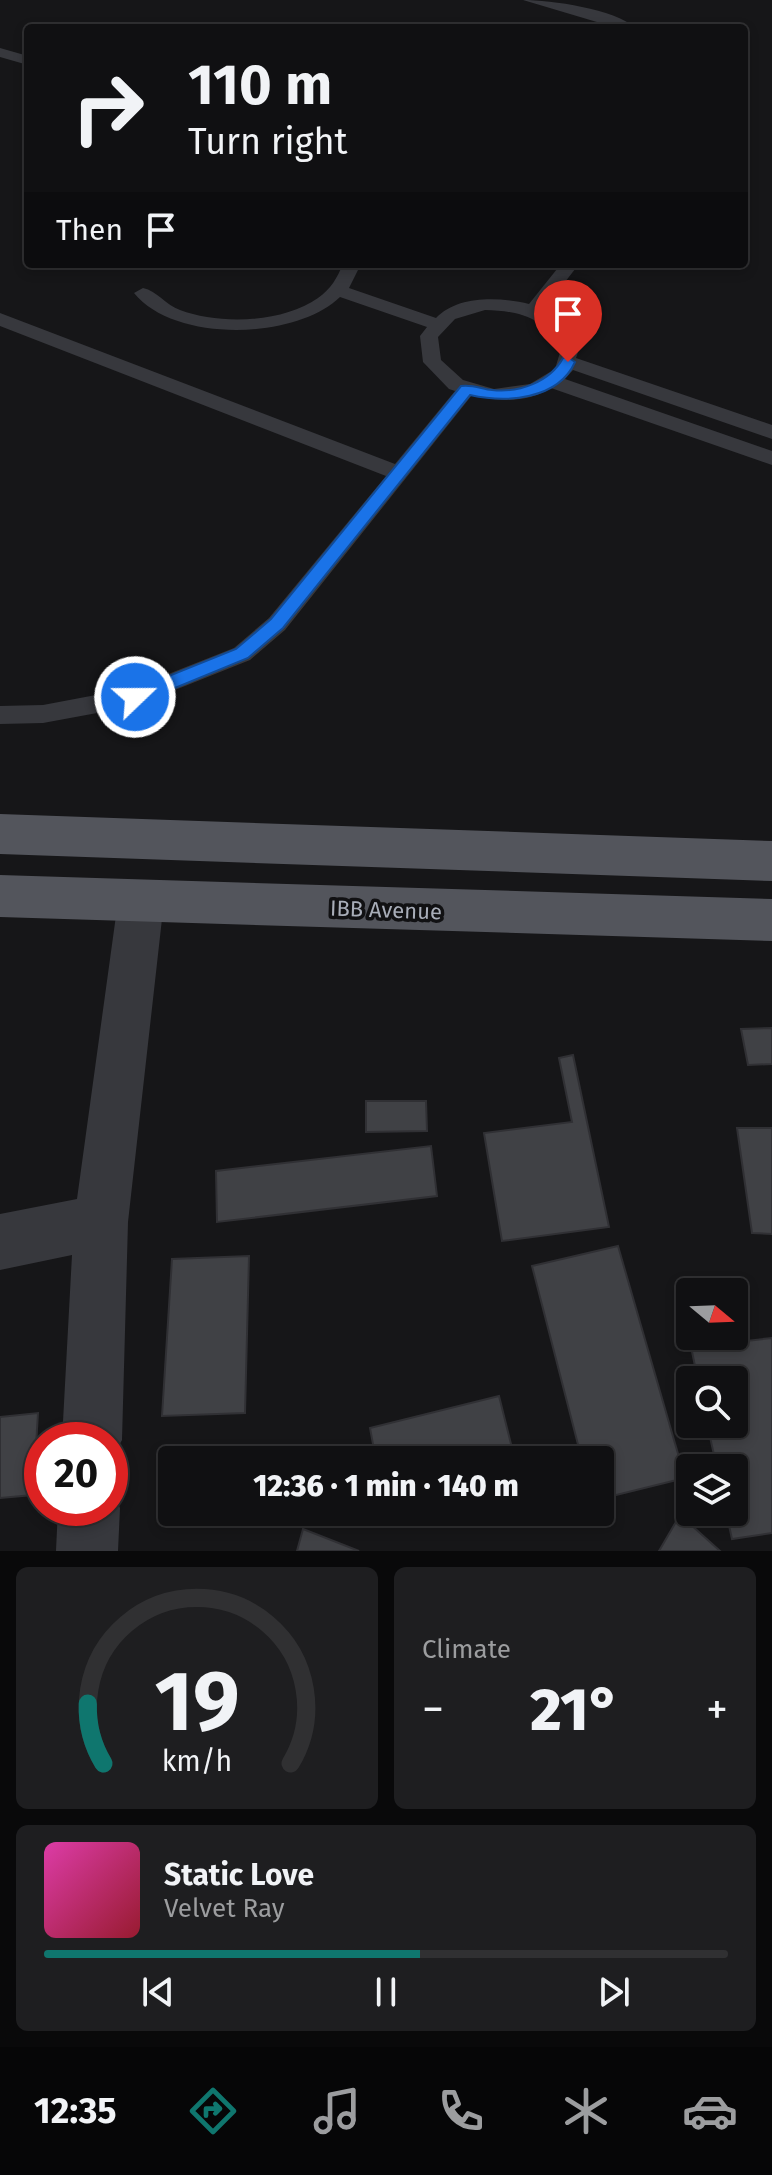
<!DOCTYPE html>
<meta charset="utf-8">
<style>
body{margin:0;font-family:"Fira Sans",sans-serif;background:#1e1e20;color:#f1f3f6;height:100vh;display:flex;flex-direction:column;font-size:30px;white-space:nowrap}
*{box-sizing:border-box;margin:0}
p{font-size:26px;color:#9c9d9f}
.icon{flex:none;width:44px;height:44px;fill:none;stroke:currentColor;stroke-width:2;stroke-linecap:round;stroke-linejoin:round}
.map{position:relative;height:1551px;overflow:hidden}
.details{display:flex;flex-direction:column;gap:16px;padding:16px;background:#09090a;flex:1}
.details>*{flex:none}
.top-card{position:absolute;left:24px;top:24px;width:724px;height:244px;border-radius:8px;box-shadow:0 4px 12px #0003,0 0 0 2px #303032;background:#101012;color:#f1f3f6;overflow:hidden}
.needle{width:52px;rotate:109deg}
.fabs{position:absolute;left:676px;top:1278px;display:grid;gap:16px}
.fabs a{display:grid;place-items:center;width:72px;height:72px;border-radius:8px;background:#101012;box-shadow:0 4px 12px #0003,0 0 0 2px #303032;font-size:40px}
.speed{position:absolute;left:24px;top:1422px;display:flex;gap:16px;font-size:40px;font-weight:700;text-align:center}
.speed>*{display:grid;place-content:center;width:104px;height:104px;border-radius:50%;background:#101012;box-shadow:0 4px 12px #0003,0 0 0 2px #303032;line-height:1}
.speed .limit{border:12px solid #d22;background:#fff;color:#111}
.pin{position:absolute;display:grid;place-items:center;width:68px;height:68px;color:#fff;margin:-82px -34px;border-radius:50% 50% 50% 0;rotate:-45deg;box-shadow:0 0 8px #0007}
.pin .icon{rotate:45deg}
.me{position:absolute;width:88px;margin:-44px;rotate:68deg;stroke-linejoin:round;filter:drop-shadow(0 0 6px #0008)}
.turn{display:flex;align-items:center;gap:28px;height:168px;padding:0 32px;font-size:36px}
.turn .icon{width:104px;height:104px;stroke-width:2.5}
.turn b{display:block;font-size:56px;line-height:68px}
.then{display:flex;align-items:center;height:76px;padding:0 32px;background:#0003;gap:16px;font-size:30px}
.big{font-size:60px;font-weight:800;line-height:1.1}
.details .tile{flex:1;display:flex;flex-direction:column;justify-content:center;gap:12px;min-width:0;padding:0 28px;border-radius:12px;background:#1e1e20}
.details .dial{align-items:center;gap:0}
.dial svg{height:208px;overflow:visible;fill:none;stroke:#303032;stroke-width:7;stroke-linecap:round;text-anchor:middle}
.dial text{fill:#f1f3f6;stroke:none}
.song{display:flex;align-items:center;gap:24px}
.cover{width:96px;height:96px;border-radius:12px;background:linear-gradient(135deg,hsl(320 70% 55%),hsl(350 70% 35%))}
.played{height:8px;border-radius:4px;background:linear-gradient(90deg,#0f766e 55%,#303032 55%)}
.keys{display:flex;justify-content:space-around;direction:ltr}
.heat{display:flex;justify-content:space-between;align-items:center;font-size:44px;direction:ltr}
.details .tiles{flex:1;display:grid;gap:16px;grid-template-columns:1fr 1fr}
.tile:last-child{grid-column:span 2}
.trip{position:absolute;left:158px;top:1446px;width:456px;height:80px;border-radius:8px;background:#101012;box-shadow:0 4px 12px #0003,0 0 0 2px #303032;font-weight:800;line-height:80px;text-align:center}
.menu{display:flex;height:128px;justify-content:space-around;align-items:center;background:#060607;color:#9c9d9f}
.menu .icon{width:56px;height:56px}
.menu .current{color:#0f766e}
.menu b{font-size:36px;color:#f1f3f6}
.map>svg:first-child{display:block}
.building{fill:#404145;stroke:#303034;stroke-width:2}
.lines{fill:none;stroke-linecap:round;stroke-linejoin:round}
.service{fill:#37383d;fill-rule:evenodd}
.minor{fill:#37383d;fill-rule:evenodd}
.primary{fill:#53555c;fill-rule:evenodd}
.route{fill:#1a73e8;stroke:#114b97;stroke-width:2}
.labels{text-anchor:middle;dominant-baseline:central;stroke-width:7;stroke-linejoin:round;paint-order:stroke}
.street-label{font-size:22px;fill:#a8adb8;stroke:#111113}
</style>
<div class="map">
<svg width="772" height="1551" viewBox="0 0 772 1551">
<rect width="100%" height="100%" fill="#161618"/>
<g class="building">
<polygon points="772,1028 772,1064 748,1065 741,1029"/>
<polygon points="573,1055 609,1227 502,1241 484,1133 572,1122 559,1058"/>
<polygon points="366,1101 426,1101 427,1131 366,1132"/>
<polygon points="737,1128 772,1128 772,1234 752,1233"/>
<polygon points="431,1146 437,1196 217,1222 216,1171"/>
<polygon points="618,1246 685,1478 600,1499 600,1460 582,1460 532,1266"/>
<polygon points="249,1256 245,1413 162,1416 172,1259"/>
<polygon points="772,1338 772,1533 732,1539 726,1512 734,1512 734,1468 717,1468 707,1424 734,1424 734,1380 698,1380 691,1347"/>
<polygon points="499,1396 515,1460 376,1460 370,1428"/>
<polygon points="38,1413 33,1495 0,1498 0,1417"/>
<polygon points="680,1515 720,1551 659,1551"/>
<polygon points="303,1529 359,1551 297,1551"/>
</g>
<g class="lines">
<g class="service">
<path d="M523,0C551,0 615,9 635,28H617Z"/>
<polygon points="0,48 28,56 28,65 0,57"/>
<path d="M343,264H361L349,288L436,318C458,295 500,297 529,304L561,264H579L544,309C560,317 570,331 580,346L576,358L772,425V439L573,370L565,379L772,451V465L551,388C528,403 497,402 472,395L285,630L250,660L135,706L43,723L0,724V706L43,705L133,688L234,648L269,618L386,476L0,326V313L395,464L455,391L449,389L423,362L420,336L427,327L340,297C296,340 174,343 134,293L143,288C157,291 166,305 180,310C220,325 282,323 318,298C331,289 337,278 343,264ZM485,310C520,311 541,317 562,346L555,369L530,384L494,389L463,380L441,360L438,337L455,319Z"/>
</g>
<g class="minor">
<polygon points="141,880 158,886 164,901 128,1222 122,1440 110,1462 110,1440 62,1440 72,1255 0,1270 0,1214 77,1199 118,901 124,886"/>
<polygon points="111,1486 120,1508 118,1551 56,1551 58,1508 110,1508"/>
</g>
<g class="primary">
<polygon points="0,814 772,841 772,881 0,854"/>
<polygon points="0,875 772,899 772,941 0,917"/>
</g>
</g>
<path class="route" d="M568,357L575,362C558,400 506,403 470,395L283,628L248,658L141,702H129L126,697L129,692L236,649L271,619L461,386C472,384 482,389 492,390C519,393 550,382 563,358Z"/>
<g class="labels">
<g class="street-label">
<text transform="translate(386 910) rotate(2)">IBB Avenue</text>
</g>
</g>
</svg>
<div class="fabs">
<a><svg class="needle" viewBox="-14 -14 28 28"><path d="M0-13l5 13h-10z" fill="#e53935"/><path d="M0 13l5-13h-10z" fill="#9c9d9f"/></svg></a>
<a><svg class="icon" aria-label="search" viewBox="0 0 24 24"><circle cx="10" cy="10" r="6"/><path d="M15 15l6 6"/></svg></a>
<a><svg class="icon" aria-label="layers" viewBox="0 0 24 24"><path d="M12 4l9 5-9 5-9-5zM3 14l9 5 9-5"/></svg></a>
</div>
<div class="speed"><div class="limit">20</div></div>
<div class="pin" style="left:568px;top:362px;background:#d93025"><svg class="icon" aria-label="arrive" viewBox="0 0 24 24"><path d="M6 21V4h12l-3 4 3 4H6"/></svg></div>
<svg class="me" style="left:135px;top:697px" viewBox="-20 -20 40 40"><circle r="17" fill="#1a73e8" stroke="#fff" stroke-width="3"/><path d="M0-11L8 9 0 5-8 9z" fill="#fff"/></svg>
<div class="trip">12:36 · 1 min · 140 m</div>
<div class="top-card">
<div class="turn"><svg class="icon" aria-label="right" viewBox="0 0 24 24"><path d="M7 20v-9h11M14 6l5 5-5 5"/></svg><div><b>110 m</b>Turn right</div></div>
<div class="then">Then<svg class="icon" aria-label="arrive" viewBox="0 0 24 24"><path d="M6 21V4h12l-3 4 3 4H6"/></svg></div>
</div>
</div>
<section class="details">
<div class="tiles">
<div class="tile dial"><svg viewBox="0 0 100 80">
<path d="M14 69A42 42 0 1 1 86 69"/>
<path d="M14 69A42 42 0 0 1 8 46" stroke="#0f766e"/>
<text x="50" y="56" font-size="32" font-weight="700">19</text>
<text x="50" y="72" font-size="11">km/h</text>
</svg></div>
<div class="tile"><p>Climate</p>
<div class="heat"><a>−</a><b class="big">21°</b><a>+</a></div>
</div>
<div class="tile">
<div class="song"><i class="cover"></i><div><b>Static Love</b><p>Velvet Ray</p></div></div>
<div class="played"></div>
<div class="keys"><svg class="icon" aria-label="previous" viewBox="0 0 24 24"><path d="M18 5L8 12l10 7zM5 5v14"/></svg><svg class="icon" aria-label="pause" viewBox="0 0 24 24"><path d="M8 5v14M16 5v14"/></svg><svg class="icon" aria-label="next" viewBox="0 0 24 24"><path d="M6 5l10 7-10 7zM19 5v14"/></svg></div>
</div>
</div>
</section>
<nav class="menu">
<b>12:35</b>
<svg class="icon current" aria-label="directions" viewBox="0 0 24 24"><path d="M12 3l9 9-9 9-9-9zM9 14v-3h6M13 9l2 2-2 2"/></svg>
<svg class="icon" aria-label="music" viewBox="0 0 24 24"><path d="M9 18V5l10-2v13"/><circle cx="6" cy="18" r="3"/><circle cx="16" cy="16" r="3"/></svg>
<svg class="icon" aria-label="phone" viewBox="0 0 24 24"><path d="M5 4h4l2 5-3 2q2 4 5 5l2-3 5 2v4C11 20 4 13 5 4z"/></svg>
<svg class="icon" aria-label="climate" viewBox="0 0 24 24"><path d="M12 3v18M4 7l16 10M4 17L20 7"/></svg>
<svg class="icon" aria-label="car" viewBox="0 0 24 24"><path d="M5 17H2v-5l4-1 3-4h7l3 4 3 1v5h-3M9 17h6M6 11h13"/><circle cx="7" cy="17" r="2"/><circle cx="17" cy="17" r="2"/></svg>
</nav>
